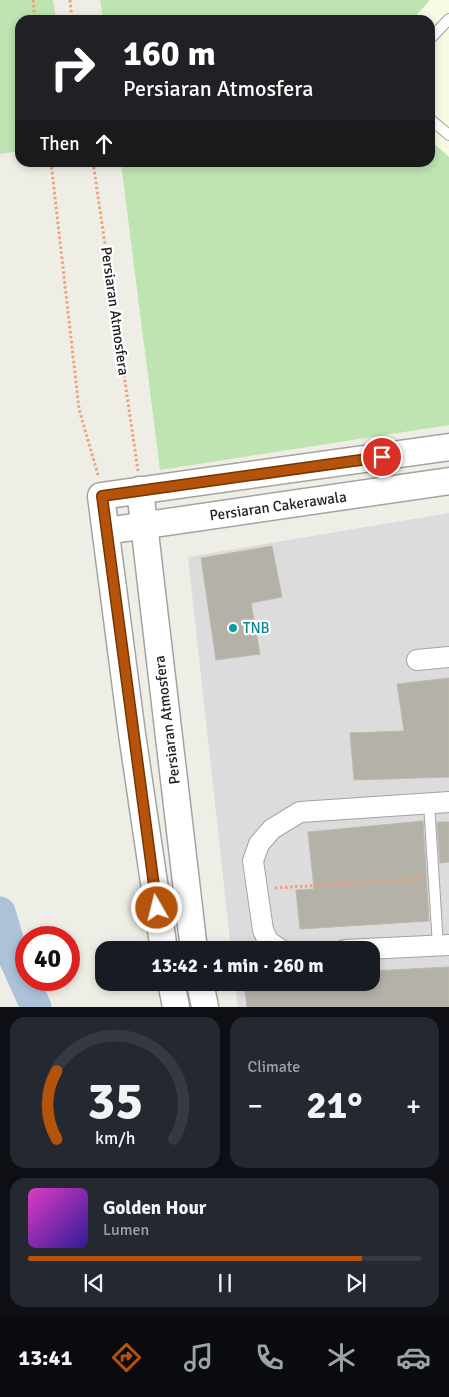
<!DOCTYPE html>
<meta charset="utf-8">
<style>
body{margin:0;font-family:Signika,sans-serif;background:#242831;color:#f1f3f6;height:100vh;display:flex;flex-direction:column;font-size:19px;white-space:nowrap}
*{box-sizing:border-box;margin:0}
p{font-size:16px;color:#9ea1a6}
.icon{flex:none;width:28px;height:28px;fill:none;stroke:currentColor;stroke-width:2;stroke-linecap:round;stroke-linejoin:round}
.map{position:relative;height:1007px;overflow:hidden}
.sheet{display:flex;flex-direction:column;gap:10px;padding:10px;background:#0d0f14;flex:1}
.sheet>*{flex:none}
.hud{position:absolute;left:15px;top:15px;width:420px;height:152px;border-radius:15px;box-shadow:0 2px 8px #0003;background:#202124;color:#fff;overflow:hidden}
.speed{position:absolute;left:15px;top:926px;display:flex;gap:10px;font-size:25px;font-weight:700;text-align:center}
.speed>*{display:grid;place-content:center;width:65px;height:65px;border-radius:50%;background:#171b24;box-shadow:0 2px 8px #0003;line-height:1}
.speed .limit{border:8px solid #d22;background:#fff;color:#111}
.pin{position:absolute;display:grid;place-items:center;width:42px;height:42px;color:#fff;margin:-21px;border:2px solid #fff;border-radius:50%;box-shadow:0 1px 5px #0007}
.me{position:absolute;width:55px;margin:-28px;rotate:352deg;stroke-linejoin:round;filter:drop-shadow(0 0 4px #0008)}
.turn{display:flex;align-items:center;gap:18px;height:105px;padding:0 25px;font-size:22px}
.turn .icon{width:65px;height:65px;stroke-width:2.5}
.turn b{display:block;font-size:35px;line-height:42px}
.then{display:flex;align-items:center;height:48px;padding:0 25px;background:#0003;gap:10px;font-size:19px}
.big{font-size:38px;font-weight:700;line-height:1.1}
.sheet .tile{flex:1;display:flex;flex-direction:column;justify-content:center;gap:8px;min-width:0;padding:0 18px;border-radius:15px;background:#242831}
.sheet .dial{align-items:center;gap:0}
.dial svg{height:130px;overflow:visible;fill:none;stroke:#363941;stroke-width:7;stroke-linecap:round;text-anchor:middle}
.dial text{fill:#f1f3f6;stroke:none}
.song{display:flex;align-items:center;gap:15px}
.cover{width:60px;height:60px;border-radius:8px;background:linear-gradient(135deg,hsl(310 70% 55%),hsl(250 70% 35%))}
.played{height:5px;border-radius:2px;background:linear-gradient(90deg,#b45309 85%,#363941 85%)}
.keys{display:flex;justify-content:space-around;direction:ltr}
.heat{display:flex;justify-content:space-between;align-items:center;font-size:28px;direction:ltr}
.sheet .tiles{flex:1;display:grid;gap:10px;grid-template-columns:1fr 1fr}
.tile:last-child{grid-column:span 2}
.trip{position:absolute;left:95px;top:941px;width:285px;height:50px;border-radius:15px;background:#171b24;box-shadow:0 2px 8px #0003;font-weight:700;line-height:50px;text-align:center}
.menu{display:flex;height:80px;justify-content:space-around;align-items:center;background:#090b0e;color:#9ea1a6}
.menu .icon{width:35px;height:35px}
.menu .selected{color:#b45309}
.menu b{font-size:22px;color:#f1f3f6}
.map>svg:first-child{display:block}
.residential{fill:#dddcdc}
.education{fill:#f5fce2}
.grass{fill:#bde4b1}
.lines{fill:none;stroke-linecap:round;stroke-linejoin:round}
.river{stroke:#abc2d8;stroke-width:31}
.building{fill:#b4b1a9;stroke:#bfb9aa}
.service-casing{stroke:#a3a3a3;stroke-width:12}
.minor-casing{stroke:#a3a3a3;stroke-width:22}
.tertiary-casing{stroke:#a3a3a3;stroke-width:29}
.path{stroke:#eda37a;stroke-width:3;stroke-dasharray:2.5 2.5;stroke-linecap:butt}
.service{stroke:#fff;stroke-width:10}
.minor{stroke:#fff;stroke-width:20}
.tertiary{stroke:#fff;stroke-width:26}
.route-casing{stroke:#753606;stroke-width:12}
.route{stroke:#b45309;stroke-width:9}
.culture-dot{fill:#0f9aa8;stroke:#fff;stroke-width:2}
.labels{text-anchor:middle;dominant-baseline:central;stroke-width:4.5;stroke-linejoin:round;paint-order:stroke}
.street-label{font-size:15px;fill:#1f1f1f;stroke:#fff}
.culture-label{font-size:15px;fill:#0d838f;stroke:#fff;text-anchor:start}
</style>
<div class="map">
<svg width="449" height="1007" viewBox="0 0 449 1007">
<rect width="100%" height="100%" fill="#efeee6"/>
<polygon class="residential" points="449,513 449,1007 238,1007 235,983 371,982 371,950 231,950 188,557"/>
<polygon class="education" points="430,0 449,0 449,157 430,140 430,20 412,20"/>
<g class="grass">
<polygon points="0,0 53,0 56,20 20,20 20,151 0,154"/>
<polygon points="100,0 430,0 412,20 103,20"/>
<polygon points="430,140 449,157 449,425 160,470 121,163 430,162"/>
</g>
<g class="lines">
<polyline class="river" points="0,912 13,956 36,1007"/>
</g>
<g class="building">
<polygon points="272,546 282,597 251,603 260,654 216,660 201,558"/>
<polygon points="449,678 449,777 354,780 350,733 404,731 397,684"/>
<polygon points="423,821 429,921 300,929 296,890 314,889 308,832"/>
<polygon points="437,822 449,822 449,862 440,863"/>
<polygon points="449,967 449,1007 247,1007 244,983 371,982 371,971"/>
</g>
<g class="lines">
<defs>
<g id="service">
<polyline points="430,39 449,19"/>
<polyline points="430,119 449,135"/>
<polyline points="429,803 438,946"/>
</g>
<g id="minor">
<polyline points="417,660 449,657"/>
<polyline points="281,950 268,941 263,930 253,861 259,844 272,829 300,812 449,802"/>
<polyline points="345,950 449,945"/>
</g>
<g id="tertiary">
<polyline points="140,490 194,950"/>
<polyline points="106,531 449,481"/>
<polyline points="164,950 132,734 101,496 449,447"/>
<polyline points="171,982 176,1007"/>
<polyline points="200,982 205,1007"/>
</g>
</defs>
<use href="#service" class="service-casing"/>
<use href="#minor" class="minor-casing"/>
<use href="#tertiary" class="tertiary-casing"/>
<g class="path">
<polyline points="33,0 35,20"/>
<polyline points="70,0 72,20"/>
<polyline points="51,162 79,409 98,475"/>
<polyline points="93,162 138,471"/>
<polyline points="275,888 421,879"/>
</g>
<use href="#service" class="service"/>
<use href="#minor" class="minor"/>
<use href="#tertiary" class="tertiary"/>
</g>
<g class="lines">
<defs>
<polyline id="route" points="157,908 102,496 382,457"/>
</defs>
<use href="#route" class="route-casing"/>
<use href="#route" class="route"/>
</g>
<circle class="culture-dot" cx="233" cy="628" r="5"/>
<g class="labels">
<g class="street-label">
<text transform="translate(115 311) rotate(82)">Persiaran Atmosfera</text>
<text transform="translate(278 506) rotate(-8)">Persiaran Cakerawala</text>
<text transform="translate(167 720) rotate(-97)">Persiaran Atmosfera</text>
</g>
<g class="culture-label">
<text x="243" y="628">TNB</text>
</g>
</g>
</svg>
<div class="speed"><div class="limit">40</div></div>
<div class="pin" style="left:382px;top:457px;background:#d93025"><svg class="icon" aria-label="arrive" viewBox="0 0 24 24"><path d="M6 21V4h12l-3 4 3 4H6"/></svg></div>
<svg class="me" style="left:157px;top:908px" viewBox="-20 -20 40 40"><circle r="17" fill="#b45309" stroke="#fff" stroke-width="3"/><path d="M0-11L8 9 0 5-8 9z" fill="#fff"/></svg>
<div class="trip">13:42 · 1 min · 260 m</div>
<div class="hud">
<div class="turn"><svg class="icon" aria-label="right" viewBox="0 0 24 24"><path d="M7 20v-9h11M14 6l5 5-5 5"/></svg><div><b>160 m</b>Persiaran Atmosfera</div></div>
<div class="then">Then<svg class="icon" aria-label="ahead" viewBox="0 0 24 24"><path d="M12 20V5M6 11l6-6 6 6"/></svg></div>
</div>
</div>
<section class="sheet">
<div class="tiles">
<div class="tile dial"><svg viewBox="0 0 100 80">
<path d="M14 69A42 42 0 1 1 86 69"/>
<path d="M14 69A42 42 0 0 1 14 27" stroke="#b45309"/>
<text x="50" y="56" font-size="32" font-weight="700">35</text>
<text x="50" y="72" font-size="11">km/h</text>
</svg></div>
<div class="tile"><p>Climate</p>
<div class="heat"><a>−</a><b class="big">21°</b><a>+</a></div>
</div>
<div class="tile">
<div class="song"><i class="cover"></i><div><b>Golden Hour</b><p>Lumen</p></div></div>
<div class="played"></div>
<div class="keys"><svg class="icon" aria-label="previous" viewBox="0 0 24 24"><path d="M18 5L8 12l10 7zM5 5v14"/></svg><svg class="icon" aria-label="pause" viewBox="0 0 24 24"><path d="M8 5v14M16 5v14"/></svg><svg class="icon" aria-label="next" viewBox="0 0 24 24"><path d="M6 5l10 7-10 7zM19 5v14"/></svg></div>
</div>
</div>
</section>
<nav class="menu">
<b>13:41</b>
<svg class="icon selected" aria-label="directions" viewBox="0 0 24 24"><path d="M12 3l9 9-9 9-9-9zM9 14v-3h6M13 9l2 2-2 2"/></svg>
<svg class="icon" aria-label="music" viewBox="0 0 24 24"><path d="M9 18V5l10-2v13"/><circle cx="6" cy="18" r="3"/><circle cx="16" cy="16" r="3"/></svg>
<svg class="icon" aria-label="phone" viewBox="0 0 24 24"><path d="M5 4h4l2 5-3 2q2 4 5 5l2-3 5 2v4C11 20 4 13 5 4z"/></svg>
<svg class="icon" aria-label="climate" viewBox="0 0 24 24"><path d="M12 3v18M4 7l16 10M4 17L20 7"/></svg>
<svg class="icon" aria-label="car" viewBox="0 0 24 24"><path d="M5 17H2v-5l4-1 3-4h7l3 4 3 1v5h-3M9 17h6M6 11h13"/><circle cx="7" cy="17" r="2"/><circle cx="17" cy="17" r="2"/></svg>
</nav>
